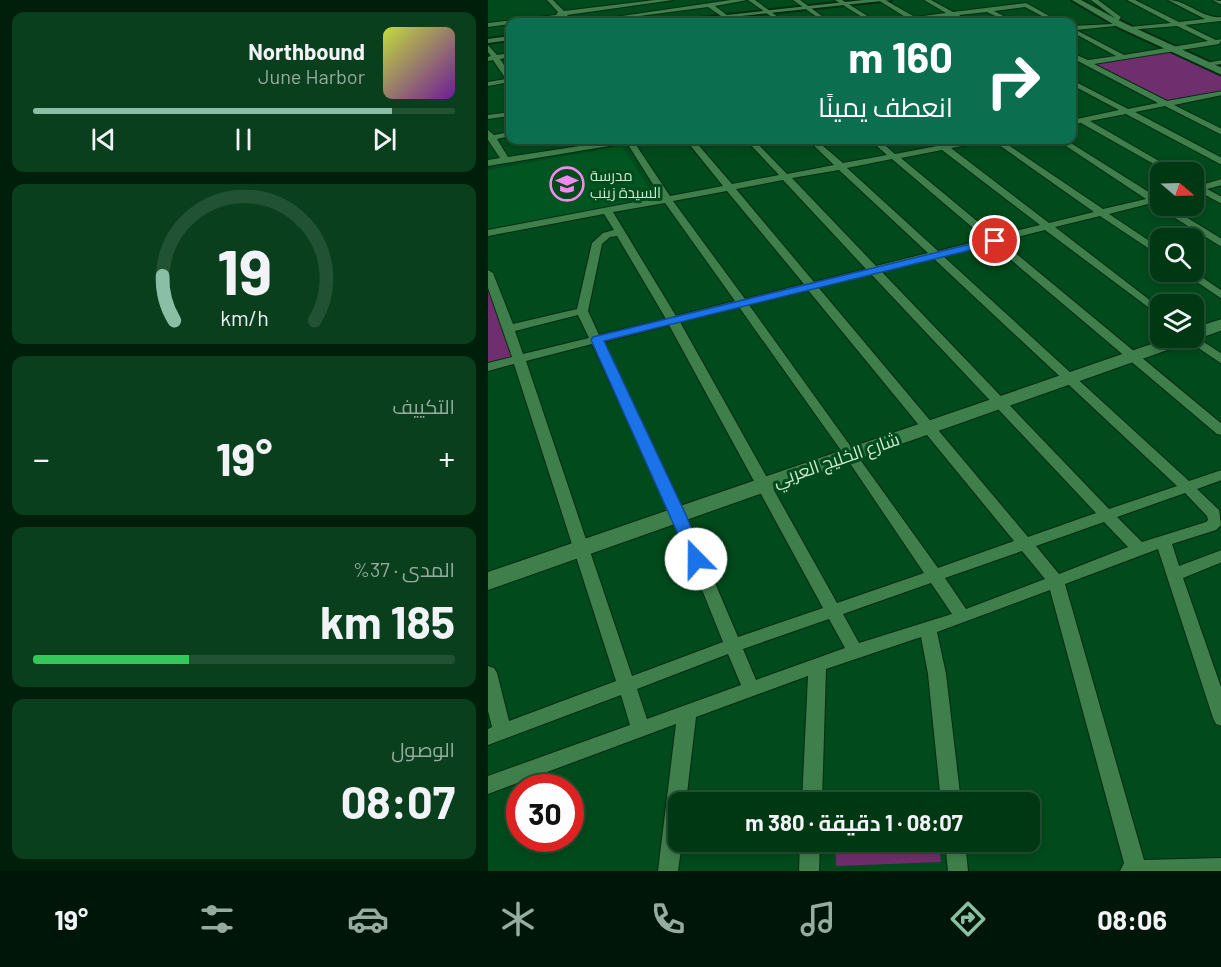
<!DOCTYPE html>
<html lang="ar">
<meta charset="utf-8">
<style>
body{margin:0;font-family:Barlow,Cairo,sans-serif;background:#0a3f1d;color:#f1f3f6;direction:rtl;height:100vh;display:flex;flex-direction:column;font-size:22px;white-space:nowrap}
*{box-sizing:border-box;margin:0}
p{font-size:20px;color:#95aca0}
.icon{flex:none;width:33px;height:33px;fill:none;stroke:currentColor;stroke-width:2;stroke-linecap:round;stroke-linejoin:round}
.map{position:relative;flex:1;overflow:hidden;direction:ltr}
.side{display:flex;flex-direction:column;gap:12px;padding:12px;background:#001f0b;width:488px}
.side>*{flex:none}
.top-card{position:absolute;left:18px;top:18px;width:570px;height:126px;border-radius:12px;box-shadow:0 3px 9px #0003,0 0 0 2px #225234;direction:rtl;background:#0b6e4f;color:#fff;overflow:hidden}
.needle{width:39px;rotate:109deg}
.tools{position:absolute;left:662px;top:162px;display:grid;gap:12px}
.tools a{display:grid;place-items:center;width:54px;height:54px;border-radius:12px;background:#003814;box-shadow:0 3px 9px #0003,0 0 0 2px #225234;font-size:30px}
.speed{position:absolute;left:18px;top:774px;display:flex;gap:12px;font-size:30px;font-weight:700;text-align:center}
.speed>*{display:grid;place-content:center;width:78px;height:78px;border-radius:50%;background:#003814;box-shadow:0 3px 9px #0003,0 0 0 2px #225234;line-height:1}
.speed .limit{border:9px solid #d22;background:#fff;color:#111}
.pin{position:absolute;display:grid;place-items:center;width:51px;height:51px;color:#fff;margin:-26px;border:3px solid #fff;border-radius:50%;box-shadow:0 2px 6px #0007}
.me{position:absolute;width:66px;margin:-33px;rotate:338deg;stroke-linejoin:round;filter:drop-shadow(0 0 4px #0008)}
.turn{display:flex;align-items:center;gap:21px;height:126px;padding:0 24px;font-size:27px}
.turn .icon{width:78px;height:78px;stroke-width:2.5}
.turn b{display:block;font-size:42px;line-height:51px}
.big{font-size:45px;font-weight:700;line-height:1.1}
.side .widget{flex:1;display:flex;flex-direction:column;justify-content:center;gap:9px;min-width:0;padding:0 21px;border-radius:12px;background:#0a3f1d}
.side .dial{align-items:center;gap:0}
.dial svg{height:156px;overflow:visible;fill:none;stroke:#225234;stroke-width:7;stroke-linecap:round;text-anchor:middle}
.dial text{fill:#f1f3f6;stroke:none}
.song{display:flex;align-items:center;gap:18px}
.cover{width:72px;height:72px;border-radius:9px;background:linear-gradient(135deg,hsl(70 70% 55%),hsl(280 70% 35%))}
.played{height:6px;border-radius:3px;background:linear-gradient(90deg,#8abfa5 85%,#225234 85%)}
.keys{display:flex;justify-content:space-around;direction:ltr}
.heat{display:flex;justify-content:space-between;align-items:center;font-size:33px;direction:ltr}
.charge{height:9px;border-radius:4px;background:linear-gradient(90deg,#34c759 37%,#225234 0)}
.trip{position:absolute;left:180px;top:792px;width:372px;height:60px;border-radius:12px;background:#003814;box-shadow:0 3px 9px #0003,0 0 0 2px #225234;font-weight:700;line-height:60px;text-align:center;direction:rtl}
.menu{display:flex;height:96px;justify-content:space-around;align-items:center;background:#001608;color:#95aca0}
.menu .icon{width:42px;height:42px}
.menu .current{color:#8abfa5}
.menu b{font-size:27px;color:#f1f3f6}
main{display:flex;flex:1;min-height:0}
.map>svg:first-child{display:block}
.built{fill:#005520}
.green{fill:#6f2e6d}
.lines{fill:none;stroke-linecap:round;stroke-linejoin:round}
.minor-casing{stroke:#092b12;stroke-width:2}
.tertiary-casing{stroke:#092b12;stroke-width:4}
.secondary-casing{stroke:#092b12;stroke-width:2}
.minor{fill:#3f7f4c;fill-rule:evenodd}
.tertiary{fill:#3f7f4c;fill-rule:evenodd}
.secondary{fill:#3f7f4c;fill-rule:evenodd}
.route{fill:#1a73e8;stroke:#114b97;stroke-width:1.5}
.labels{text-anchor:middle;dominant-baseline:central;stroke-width:6;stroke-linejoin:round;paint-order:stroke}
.far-poi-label{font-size:15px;fill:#caeace;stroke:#004a1b;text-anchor:start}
.street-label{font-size:18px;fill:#caeace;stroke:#004a1b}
</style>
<main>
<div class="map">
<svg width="734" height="871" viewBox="0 0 734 871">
<rect width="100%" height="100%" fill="#004a1b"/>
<polygon class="built" points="134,146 168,199 0,231 0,170"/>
<g class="green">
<polygon points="682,49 733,72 733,93 677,104 598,63"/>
<polygon points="0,276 29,360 0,367"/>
<polygon points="347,842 451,842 453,862 348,866"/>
</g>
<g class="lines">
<defs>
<g id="minor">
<polygon points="59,0 65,0 76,11 167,0 185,0 79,15 85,22 79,22 75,18 22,22 22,24 0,27 0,23 68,15 70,12"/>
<polygon points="243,0 259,0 227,6 248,22 242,22 220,7 106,22 93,22"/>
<polygon points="260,0 267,0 297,22 291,22"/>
<polygon points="305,0 312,0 342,22 336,22"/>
<polygon points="347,0 354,0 389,22 382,22"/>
<polygon points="390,0 397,0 427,17 458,13 436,0 443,0 465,12 538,3 572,22 565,22 537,7 506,11 527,22 520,22 499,12 471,15 481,22 474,22 463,16 428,22 397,22 400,20 419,18"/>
<path d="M603,0H610L633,17L629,23L636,25L588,30L636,55L720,41L689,26L639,30L641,27L683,23L639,0H647L691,22L717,19L680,0C699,0 714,19 734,17V21L697,25L728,40L734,39L731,44L606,64L679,101L734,91V95L686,105L734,129V135L677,106L647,112L734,158V165L638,114L602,121L690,172H680L593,123L584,124V120L631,110L584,85V80L640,109L670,103L584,58V53L600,60L628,56L584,32V26L625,24L624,22L627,18Z"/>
<polygon points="724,0 734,1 734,5"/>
<polygon points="0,45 9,55 22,53 22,57 12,59 22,74 22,82 0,86 0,82 18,79 5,60 0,61 0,57 3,56 0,52"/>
<polygon points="734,60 734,64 717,66 713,64"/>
<polygon points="22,112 22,116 0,119 0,115"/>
<path d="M0,130L6,135L22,132V136L9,139L20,157L131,140H148L146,142L182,196L235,186L198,140H206L244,184L291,175L258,140H266L299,174L346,165L320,140H328L355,163L399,155L382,140H391L407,154L449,146V142C452,142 456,144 459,144C470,145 485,140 497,140L496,142L463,148L561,223L606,212L504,140H513L615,209L658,199L569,140H578L667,196L672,195V206H680L734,239V247L671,208L670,205L664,203L621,214L672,248V256L612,216L567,227L672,308V316L557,230L513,241L734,424V435L729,434L503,243L455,256L701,481L734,470V480L709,489L731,510L733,525L728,530L684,544L691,566L734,550V562L695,578L734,690V726L728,724L725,718L670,549L577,584L656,860L734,858V871H632L636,863L562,590L449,632L458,674L473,802H453L440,674L433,637L338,669L334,802H314L320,676L208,717L198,802H190V842H194L190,871H170L188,724L0,794V776L142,725L133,695L0,745V729L4,727L0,711V666L6,668L9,673L21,721L128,681L26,364L0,371V363L24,357L0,288V270L5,273L25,324L89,309L104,243L115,233L126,230L116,214L0,236V230L173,197L139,143L0,166V160L12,158L0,140ZM454,150L552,225L507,236L413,158ZM404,159L498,239L450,251L359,168ZM351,170L440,253L388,266L304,178ZM295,180L378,269L326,282L248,189ZM239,191L316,284L257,299L185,201ZM177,203L247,301L188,316L125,212ZM129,236L178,319L111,335L100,311L114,244L122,237ZM445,258L689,486L621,509L393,271ZM383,274L608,513L540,537L330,287ZM320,290L526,541L450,568L261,305ZM251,307L357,456L436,573L349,603L192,322ZM90,315L101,338L35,354L27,331ZM181,325L335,608L250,637L198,515L115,342ZM104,344L184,515L235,642L144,676L38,361ZM697,493L719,516L720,520L718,522L654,542L629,517ZM616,522L640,547L571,574L548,546ZM534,551L557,579L478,609L457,578ZM443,583L464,614L371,643L355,614ZM341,619L357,648L268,680L255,649ZM240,654L253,685L159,719L149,689Z"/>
<polygon points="734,179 734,185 719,189 734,197 734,204 710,191 705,191 705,181 713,185"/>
<polygon points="705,271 734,291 734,299 694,272"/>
<polygon points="705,335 734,354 734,364 700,341 698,338 705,338"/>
<polygon points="312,842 332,842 331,871 311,871"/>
<polygon points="457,842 477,842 480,871 460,871"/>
</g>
<g id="tertiary">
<polygon points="376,0 403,0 197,22 174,22"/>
<polygon points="584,0 593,0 636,23 734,68 734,75 630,27"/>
<polygon points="22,36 22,40 0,43 0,39"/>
</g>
<polygon id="secondary" points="734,319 734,330 702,342 0,590 0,572 681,338 705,338 705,328"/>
</defs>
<use href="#minor" class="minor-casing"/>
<use href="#tertiary" class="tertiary-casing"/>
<use href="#secondary" class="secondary-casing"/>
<use href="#minor" class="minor"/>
<use href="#tertiary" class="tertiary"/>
<use href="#secondary" class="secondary"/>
</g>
<polygon class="route" points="507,238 512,241 511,243 116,341 198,515 216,559 208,564 203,563 103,340 105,337"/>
<defs>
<symbol id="school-ring" viewBox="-11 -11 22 22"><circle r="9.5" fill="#004a1b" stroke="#f489f0" stroke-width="1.5"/><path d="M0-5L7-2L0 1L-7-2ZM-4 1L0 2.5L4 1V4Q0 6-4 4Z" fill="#f489f0"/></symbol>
</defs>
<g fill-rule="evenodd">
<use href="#school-ring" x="60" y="165" width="38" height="38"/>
</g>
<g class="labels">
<g class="far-poi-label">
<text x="102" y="175">مدرسة<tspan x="102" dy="17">السيدة زينب</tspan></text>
</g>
<g class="street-label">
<text transform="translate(348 459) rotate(-19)">شارع الخليج العربي</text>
</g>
</g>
</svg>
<div class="tools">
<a><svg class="needle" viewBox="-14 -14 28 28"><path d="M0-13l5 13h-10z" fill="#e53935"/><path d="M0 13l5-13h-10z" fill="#95aca0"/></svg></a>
<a><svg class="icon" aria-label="search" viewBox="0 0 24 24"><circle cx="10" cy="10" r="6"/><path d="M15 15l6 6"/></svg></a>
<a><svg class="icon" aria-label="layers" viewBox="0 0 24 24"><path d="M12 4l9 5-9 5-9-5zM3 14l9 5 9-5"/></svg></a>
</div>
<div class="speed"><div class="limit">30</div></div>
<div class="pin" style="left:507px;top:241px;background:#d93025"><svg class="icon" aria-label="arrive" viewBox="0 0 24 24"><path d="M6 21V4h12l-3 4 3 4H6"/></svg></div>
<svg class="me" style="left:208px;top:559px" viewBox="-20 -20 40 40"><circle r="19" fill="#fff"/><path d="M0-13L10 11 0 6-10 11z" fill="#1a73e8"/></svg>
<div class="trip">08:07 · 1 دقيقة · 380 m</div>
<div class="top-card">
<div class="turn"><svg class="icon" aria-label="right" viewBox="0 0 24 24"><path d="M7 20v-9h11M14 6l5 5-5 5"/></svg><div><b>160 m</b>انعطف يمينًا</div></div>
</div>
</div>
<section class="side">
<div class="widget">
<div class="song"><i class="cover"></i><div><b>Northbound</b><p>June Harbor</p></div></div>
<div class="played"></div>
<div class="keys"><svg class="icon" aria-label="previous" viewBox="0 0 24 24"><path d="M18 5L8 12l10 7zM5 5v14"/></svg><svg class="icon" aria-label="pause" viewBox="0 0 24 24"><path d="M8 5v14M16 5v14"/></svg><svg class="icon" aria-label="next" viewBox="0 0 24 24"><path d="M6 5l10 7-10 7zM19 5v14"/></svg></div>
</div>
<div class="widget dial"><svg viewBox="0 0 100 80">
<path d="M14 69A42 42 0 1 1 86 69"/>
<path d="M14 69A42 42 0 0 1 8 46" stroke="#8abfa5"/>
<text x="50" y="56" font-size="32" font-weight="700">19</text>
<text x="50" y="72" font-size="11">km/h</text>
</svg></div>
<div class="widget"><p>التكييف</p>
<div class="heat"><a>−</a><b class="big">19°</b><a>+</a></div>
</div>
<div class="widget"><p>المدى · 37%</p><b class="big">185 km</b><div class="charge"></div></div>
<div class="widget"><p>الوصول</p><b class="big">08:07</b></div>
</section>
</main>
<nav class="menu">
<b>08:06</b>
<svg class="icon current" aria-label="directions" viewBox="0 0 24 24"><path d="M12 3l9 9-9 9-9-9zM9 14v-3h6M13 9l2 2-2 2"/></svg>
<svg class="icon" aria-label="music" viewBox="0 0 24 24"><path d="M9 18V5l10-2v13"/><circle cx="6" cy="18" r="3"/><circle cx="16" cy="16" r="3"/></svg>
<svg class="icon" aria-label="phone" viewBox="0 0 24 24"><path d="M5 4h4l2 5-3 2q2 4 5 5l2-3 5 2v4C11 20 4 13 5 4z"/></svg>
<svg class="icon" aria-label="climate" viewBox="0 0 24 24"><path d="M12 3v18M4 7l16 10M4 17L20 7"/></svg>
<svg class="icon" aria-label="car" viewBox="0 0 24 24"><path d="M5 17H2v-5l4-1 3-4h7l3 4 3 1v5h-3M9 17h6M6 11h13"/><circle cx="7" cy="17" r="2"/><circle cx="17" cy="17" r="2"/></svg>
<svg class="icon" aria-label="filters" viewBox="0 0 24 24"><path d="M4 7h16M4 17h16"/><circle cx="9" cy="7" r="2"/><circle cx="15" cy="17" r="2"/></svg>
<b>19°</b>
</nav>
